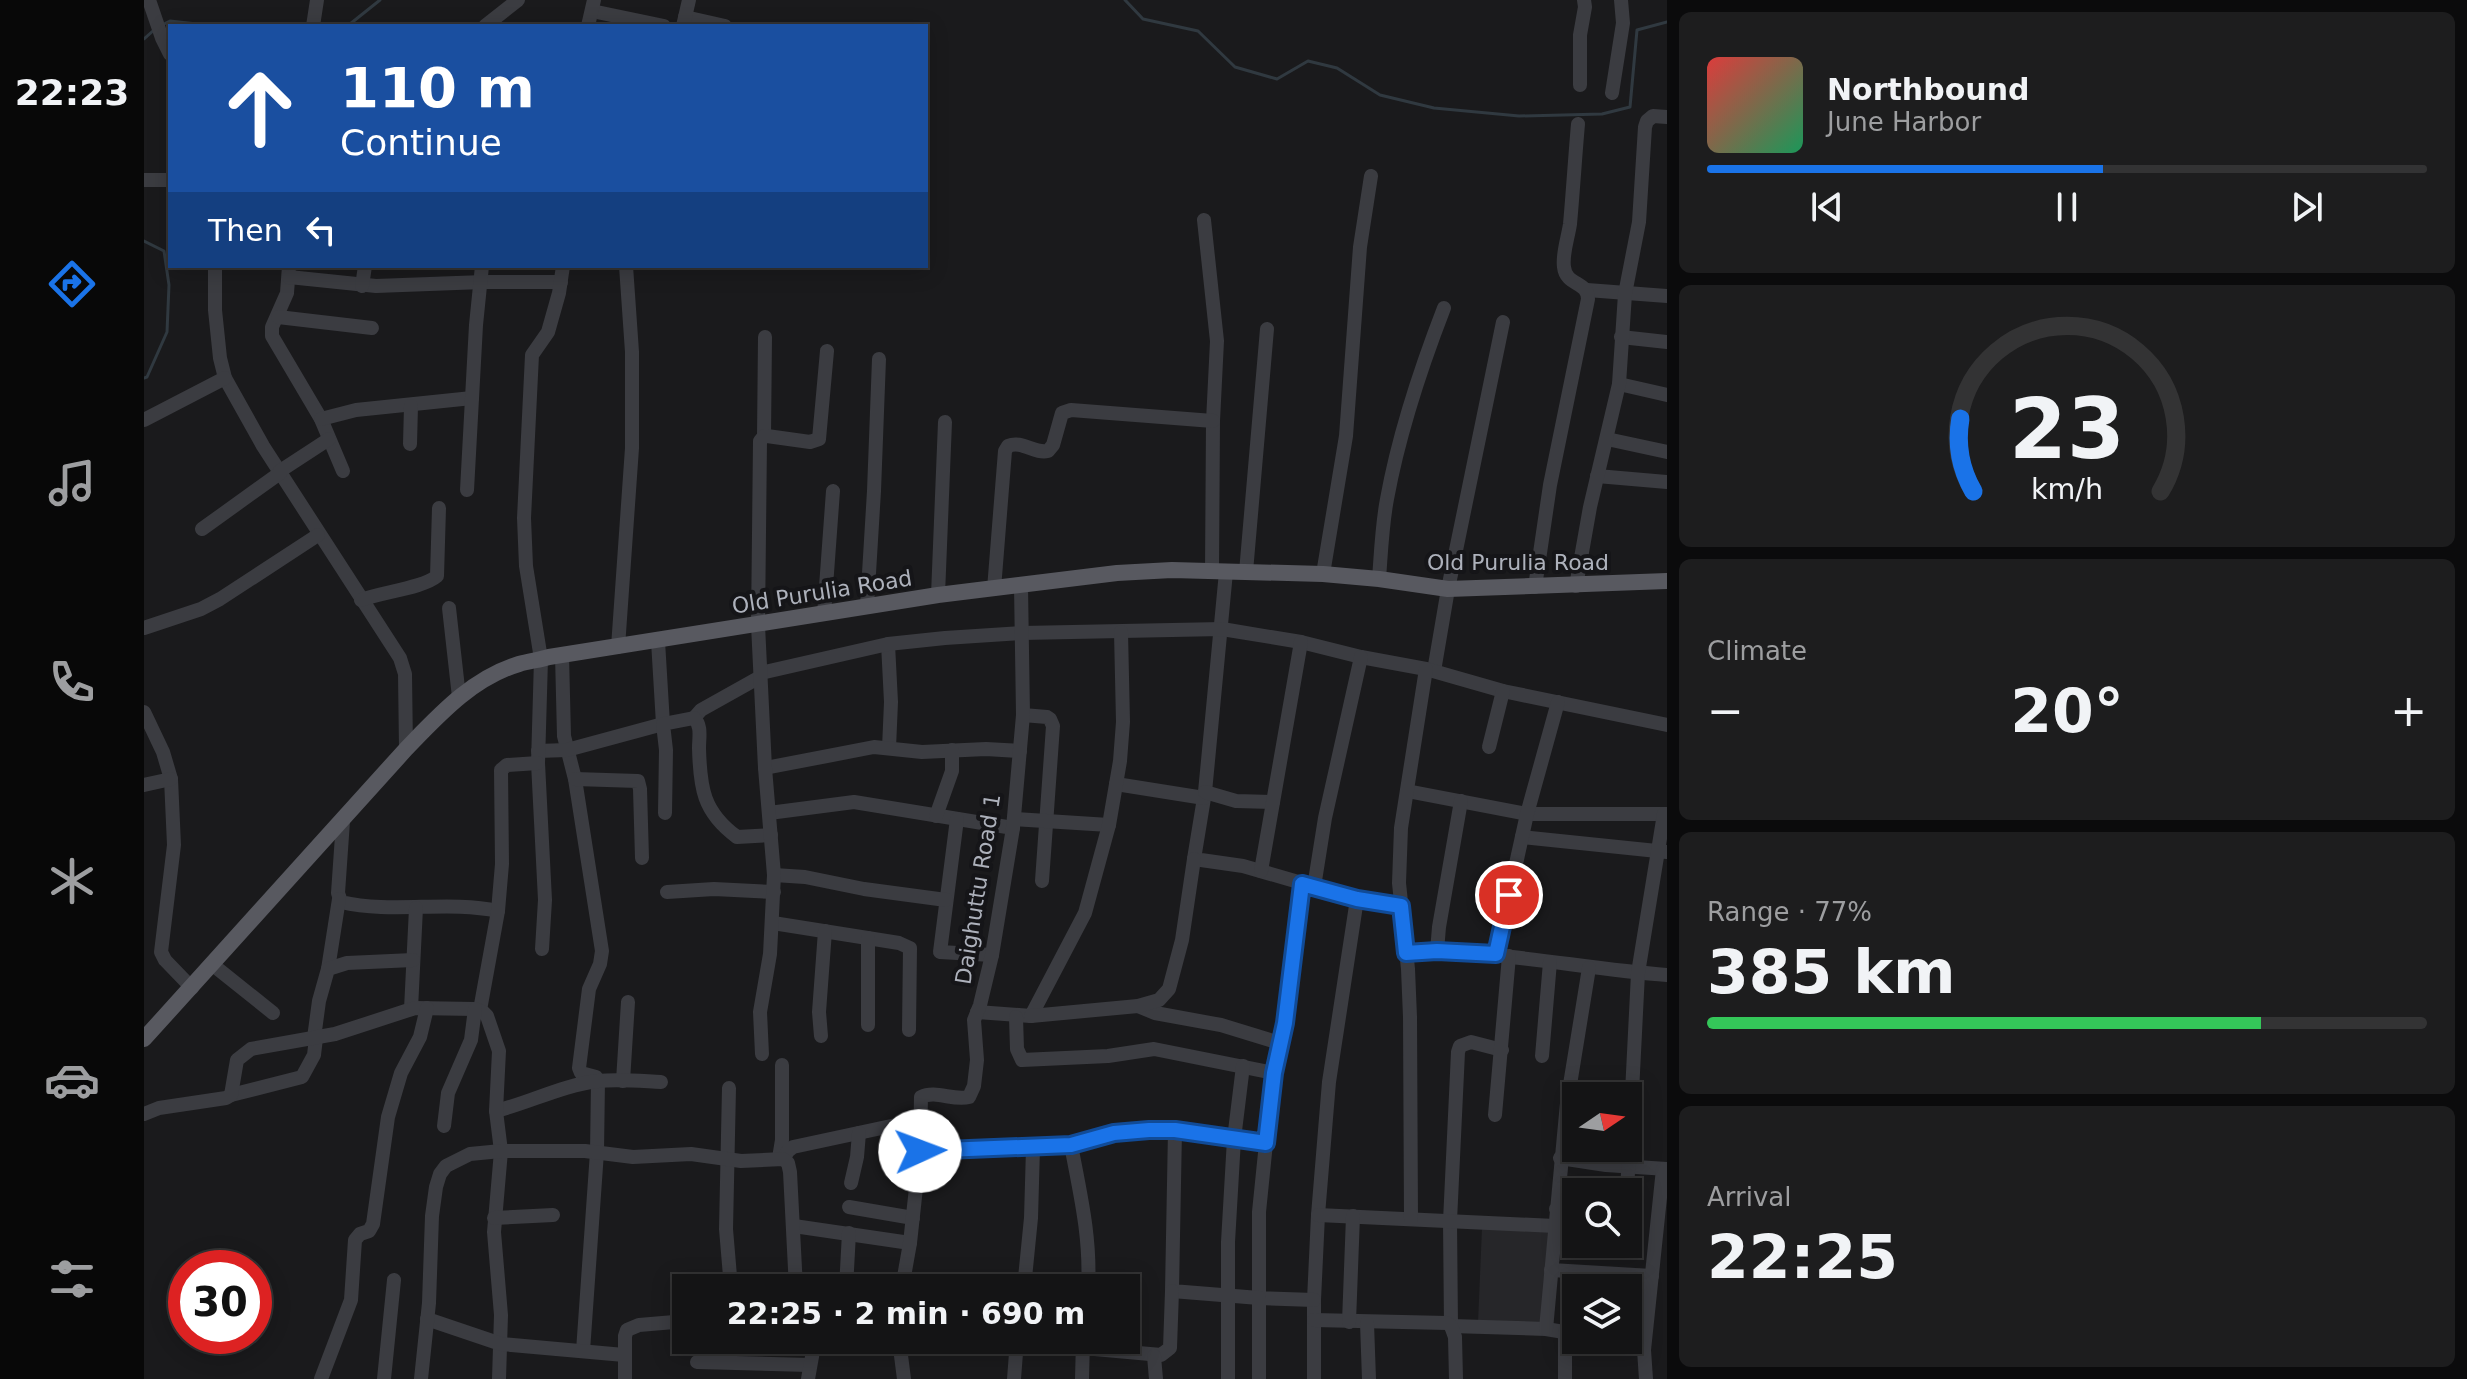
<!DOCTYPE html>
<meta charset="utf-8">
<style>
body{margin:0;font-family:"DejaVu Sans",sans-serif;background:#1d1d1e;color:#f1f3f6;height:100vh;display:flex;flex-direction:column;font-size:30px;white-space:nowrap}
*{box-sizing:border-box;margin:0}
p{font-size:26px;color:#9d9ea0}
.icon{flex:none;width:44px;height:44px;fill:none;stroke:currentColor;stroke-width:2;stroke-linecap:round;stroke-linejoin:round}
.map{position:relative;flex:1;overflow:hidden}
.panel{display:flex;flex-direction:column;gap:12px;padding:12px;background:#0b0b0c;width:800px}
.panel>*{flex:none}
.guide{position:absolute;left:24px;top:24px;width:760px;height:244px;border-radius:0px;box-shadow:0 4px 20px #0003,0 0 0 2px #333334;background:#1a4fa0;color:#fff;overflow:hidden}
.needle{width:52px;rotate:77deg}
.tools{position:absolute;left:1418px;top:1082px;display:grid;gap:16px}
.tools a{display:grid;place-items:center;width:80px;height:80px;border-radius:0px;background:#141415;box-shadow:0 4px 20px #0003,0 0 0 2px #333334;font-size:40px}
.speed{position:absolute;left:24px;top:1250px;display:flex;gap:16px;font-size:40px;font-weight:700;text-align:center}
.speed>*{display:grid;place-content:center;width:104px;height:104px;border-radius:50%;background:#141415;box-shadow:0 4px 20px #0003,0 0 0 2px #333334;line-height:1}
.speed .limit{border:12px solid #d22;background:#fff;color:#111}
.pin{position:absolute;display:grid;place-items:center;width:68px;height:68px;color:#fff;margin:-34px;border:4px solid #fff;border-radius:50%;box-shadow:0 2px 8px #0007}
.me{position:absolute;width:88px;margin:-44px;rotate:88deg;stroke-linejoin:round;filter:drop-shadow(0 0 6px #0008)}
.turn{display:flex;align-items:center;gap:28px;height:168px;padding:0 40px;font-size:36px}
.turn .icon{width:104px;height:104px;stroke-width:2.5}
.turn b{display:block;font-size:56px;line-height:68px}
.then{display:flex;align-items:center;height:76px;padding:0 40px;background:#0003;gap:16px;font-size:30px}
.big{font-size:60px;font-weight:600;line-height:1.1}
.panel .tile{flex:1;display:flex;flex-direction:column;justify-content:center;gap:12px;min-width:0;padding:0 28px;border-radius:12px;background:#1d1d1e}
.panel .dial{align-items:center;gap:0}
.dial svg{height:208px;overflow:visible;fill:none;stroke:#333334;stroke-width:7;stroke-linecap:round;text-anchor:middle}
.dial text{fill:#f1f3f6;stroke:none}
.song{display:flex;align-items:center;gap:24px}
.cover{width:96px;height:96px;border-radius:12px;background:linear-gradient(135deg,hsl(0 70% 55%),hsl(150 70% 35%))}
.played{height:8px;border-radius:4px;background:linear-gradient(90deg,#1a73e8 55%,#333334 55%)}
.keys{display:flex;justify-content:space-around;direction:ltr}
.heat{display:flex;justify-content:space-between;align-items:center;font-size:44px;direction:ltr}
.charge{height:12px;border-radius:6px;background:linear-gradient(90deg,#34c759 77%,#333334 0)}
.trip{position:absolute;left:528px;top:1274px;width:468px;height:80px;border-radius:0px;background:#141415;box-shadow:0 4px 20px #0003,0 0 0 2px #333334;font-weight:600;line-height:80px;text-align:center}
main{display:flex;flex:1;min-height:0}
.tab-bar{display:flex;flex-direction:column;width:144px;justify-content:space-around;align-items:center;background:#080808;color:#9d9ea0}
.tab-bar .icon{width:56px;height:56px}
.tab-bar .selected{color:#1a73e8}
.tab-bar b{font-size:36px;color:#f1f3f6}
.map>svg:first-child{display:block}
.built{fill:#262629}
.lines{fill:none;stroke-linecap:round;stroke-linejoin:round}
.stream{stroke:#303940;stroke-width:3}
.minor{stroke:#3b3c41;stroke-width:14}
.major{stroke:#585960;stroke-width:16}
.route-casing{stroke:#114b97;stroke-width:20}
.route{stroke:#1a73e8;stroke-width:14}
.labels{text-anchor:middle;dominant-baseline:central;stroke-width:8;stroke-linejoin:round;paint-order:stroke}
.street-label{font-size:22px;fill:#adb1bb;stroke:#151518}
</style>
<main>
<nav class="tab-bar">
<b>22:23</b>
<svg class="icon selected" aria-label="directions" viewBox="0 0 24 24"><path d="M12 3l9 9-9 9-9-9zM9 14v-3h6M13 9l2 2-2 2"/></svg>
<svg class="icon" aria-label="music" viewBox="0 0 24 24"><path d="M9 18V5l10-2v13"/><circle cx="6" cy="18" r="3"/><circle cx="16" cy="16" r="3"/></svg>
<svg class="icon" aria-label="phone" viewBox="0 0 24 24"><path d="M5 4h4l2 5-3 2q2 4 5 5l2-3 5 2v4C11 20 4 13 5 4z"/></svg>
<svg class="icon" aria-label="climate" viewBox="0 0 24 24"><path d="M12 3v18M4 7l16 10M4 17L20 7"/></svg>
<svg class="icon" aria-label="car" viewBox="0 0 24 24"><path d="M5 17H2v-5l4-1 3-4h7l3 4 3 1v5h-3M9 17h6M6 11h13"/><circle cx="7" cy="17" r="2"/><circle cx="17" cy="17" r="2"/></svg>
<svg class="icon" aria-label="filters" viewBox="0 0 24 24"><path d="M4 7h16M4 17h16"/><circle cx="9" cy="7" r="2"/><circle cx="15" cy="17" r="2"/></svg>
</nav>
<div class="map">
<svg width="1523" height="1379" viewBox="0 0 1523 1379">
<rect width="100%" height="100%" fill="#1a1a1c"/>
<polygon class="built" points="1338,1228 1405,1230 1401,1324 1334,1323"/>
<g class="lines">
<g class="stream">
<polyline points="981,0 999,19 1054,31 1091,67 1133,79 1164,61 1193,68 1236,95 1290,108 1375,116 1458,114 1486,107 1493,30 1523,22"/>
<polyline points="20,24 26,21 71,26"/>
<polyline points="198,26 206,24 236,0"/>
<polyline points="0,39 10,30"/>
<polyline points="0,241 20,251 25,285 23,332 3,377 0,378"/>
</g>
<g class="minor">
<polyline points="5,0 18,38 26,54"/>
<polyline points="448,11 520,26"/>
<polyline points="541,17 581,26"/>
<polyline points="169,26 173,0"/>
<polyline points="341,26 374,0"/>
<polyline points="444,26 450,0"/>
<polyline points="539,26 545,0"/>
<polyline points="1436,85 1436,35 1441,7 1440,0"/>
<polyline points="1468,93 1479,23 1477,0"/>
<polyline points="0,180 26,180"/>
<polyline points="1060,220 1073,341 1069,421 1068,571"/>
<polyline points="71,266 71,310 76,358 81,378 119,446 256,658 261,674 262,749"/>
<polyline points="145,266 143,293 128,327 128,336 177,419 199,471"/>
<polyline points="145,277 232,286 339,282 417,282"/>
<polyline points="218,286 221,266"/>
<polyline points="1443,290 1523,296"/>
<polyline points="134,317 228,328"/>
<polyline points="1477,337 1523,342"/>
<polyline points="1475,384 1523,395"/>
<polyline points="177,419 212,410 328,398"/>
<polyline points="0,420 81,378"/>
<polyline points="620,436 621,337"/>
<polyline points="1463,439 1523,452"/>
<polyline points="266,444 267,406"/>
<polyline points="1453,476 1523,482"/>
<polyline points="323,490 332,325 338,266"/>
<polyline points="58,529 136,473 136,471 185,439"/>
<polyline points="1082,572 1061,792 1050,859 1099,866 1213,899 1185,1082 1174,1215 1170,1300 1170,1379"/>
<polyline points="1102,572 1123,329"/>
<polyline points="1179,574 1202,436 1216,247 1227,176"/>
<path d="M1235,579C1237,553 1238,525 1243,499C1255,433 1276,370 1300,308"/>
<polyline points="1432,586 1446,507 1475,384 1481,294 1495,222 1501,127 1503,121 1509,116 1523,117"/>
<path d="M1391,587L1406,485L1444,299C1444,281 1422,286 1420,267C1418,254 1424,238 1426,224C1429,191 1431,158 1434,124"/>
<path d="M850,589L861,451L864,446C878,440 890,454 904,451L909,445L918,413L927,410L1069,421"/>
<polyline points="794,595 801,422"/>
<path d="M217,600C238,592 279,588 293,576L295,508"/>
<polyline points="723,606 730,491 735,359"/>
<polyline points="305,608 315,697"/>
<polyline points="680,614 689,491"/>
<polyline points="0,628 57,609 76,599 174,535"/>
<polyline points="744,644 747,702 745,748"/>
<polyline points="474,647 488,448 488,352 482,266"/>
<polyline points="418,655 420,736 431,779 458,951 456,964 445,989 435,1068 437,1073 452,1077 454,1081 453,1152 439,1351"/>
<polyline points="1290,671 1304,589 1359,322"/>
<polyline points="0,712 19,752 27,779 30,845 17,952 21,960 48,988"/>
<polyline points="879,715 903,717 906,719 909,726 898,881"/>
<polyline points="550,718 557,710 616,677 617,673 744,644 801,638 878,633 1078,629 1157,642 1217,657 1282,669 1359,691 1523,725"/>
<polyline points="1345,747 1359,691"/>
<polyline points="394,751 423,750 519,724 514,641"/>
<polyline points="621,768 730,747 778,752 842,749 876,751"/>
<polyline points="431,779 494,781 496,789 498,858"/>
<polyline points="972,784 1060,798"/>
<polyline points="0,785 27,779"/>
<polyline points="1263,791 1383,814 1523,814"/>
<polyline points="1061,792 1092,801 1129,802"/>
<path d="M521,813L522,750L519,724L550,718C558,726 555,737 555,748C556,788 559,812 593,837L627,835"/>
<polyline points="625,813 710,802 869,828"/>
<polyline points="792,816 808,771 808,750"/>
<polyline points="813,819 796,952 848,955"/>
<polyline points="870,819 965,825"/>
<path d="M199,821L194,893L197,902C249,914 303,900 354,911"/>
<polyline points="1378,837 1523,852"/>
<polyline points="1117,871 1157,642"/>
<polyline points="630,875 661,877 720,889 802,900"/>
<polyline points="1158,884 1141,1023 1130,1073 1122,1143 1115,1212 1115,1298 1170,1300"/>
<polyline points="1170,887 1181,818 1217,657"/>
<polyline points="523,892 570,889 630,892"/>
<polyline points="1213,899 1257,906"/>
<polyline points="629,923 755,943 766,948 765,1030"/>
<polyline points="724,938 724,1025"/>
<polyline points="398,949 401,900 394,763 397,659 382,566 380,518 388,355 404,332 415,293 419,266"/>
<polyline points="1293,951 1295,927 1317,801"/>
<path d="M1262,953C1350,948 1435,969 1523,975"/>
<polyline points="1352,954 1383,814 1414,702"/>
<polyline points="69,965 129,1013"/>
<polyline points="184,969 195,899"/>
<polyline points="994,1006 1011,1013 1077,1025 1136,1043"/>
<polyline points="267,1009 272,908"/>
<polyline points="336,1010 354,911 358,864 357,770 363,765 394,763"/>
<polyline points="833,1012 887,1016 941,913 965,825 976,761 979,722 977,632"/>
<polyline points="887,1016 994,1006 1015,1000 1025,989 1038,940 1050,859"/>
<polyline points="872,1017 873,1049 878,1060 964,1056 1010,1049 1130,1073"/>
<polyline points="677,1036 675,1012 681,931"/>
<polyline points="170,1038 175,1001 184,969 203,963 269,960"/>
<polyline points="1358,1050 1327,1042 1316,1046 1314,1052 1306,1221 1307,1326 1402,1329 1432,1334"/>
<polyline points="618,1054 616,1012 626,954 630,875 621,768 614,625 616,441 620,436 623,436 666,442 675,439 683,351"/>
<polyline points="1398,1056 1406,962"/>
<polyline points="479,1081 484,1002"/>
<polyline points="585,1088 582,1229 587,1288"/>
<polyline points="87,1095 158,1077 170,1055 172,1038"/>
<path d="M352,1111C387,1102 419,1085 454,1081C475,1079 496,1081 517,1082"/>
<polyline points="0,1114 15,1108 82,1098 87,1095 93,1060 107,1049 191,1034 271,1008 331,1009 339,1012 343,1016 355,1051 352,1111 357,1151 350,1232 357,1315 355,1379"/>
<polyline points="1351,1115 1365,956"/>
<polyline points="300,1126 304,1093 327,1040 331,1009"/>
<polyline points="1031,1130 1122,1143"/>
<path d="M927,1145C962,1133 995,1129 1031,1130L1028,1291L1115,1298V1379"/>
<path d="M776,1151L927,1145C936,1193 947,1238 944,1288"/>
<polyline points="635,1158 638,1140 638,1065"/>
<polyline points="1416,1158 1462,1165 1523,1169"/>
<polyline points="639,1159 644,1151 649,1147 775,1120"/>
<polyline points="707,1183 713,1157 715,1133"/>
<polyline points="1483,1192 1494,973 1520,814"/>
<polyline points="705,1207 769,1218"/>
<polyline points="1412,1209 1432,1210"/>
<polyline points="1174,1215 1411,1226"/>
<polyline points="350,1218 409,1215"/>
<polyline points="1267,1219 1266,1017 1264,969 1255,883 1257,828 1282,669"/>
<polyline points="650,1226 766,1243"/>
<polyline points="1407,1270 1508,1276"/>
<polyline points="702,1288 705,1233"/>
<path d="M758,1288L766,1243L776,1151L777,1097C792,1090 809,1101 825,1097L830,1086L833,1060L830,1020L836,1005L848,955L869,828L879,715L877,586"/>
<polyline points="880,1288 887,1218 889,1148"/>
<polyline points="283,1319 357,1344 480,1355"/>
<polyline points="1170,1320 1303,1323 1307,1326 1311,1337 1312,1379"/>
<polyline points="1205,1322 1209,1216"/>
<polyline points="1223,1323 1225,1379"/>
<polyline points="1402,1329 1423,1103 1445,968"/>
<polyline points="755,1340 760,1379"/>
<polyline points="850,1340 1017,1355 1026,1348 1028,1291"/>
<polyline points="1457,1340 1500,1350"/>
<polyline points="1010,1356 1012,1379"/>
<polyline points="553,1362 666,1365"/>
<polyline points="177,1379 207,1300 211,1240 216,1234 225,1231 229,1224 244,1117 257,1073 276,1037 283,1008"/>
<polyline points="240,1379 250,1280"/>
<polyline points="277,1379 285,1303 288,1216 292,1187 296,1174 302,1166 326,1154 357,1151 441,1151 489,1157 547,1154 597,1161 639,1159 644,1163 646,1172 652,1288"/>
<polyline points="481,1379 481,1336 483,1330 495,1325 542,1321"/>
<polyline points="664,1379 671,1340"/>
<polyline points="870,1379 873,1340"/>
<polyline points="938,1379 939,1340"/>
<polyline points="1084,1379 1084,1242 1090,1139 1099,1066"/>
<polyline points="1421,1379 1421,1332"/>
<polyline points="1502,1379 1500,1350 1519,1169"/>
</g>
<path class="major" d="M0,1039L262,749C294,716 328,678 375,664C385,661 395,660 405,657L794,595L973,573L1028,570L1179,574L1235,579L1304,589L1523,581"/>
</g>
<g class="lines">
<defs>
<polyline id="route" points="776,1151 927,1145 970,1133 1005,1130 1031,1130 1122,1143 1130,1073 1141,1023 1158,884 1213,899 1257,906 1262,953 1293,951 1352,954 1365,895"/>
</defs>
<use href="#route" class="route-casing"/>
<use href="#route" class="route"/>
</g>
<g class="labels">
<g class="street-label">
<text x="1374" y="562">Old Purulia Road</text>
<text transform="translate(678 592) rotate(-9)">Old Purulia Road</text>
<text transform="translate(834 889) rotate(-81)">Daighuttu Road 1</text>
</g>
</g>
</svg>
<div class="tools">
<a><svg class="needle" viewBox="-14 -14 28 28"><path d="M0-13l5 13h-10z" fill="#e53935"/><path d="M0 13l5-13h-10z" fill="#9d9ea0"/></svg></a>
<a><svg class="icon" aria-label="search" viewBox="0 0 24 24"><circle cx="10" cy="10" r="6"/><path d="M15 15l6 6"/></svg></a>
<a><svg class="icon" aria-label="layers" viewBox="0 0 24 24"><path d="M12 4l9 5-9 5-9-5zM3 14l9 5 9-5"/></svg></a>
</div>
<div class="speed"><div class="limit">30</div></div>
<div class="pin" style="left:1365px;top:895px;background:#d93025"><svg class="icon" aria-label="arrive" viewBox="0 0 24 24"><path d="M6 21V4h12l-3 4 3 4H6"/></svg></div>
<svg class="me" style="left:776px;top:1151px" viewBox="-20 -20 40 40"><circle r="19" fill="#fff"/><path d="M0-13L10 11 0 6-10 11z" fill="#1a73e8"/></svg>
<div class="trip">22:25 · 2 min · 690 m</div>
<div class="guide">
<div class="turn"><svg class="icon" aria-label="ahead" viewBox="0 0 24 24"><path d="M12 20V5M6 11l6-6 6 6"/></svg><div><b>110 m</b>Continue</div></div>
<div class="then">Then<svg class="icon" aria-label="left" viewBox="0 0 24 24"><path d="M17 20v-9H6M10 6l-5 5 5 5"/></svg></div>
</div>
</div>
<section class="panel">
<div class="tile">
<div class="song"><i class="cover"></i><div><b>Northbound</b><p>June Harbor</p></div></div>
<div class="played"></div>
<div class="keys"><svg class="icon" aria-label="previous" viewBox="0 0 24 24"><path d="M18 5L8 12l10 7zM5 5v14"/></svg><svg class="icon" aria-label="pause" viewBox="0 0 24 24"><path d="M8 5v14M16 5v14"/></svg><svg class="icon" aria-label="next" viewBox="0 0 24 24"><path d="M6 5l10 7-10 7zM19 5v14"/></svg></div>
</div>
<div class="tile dial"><svg viewBox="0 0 100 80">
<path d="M14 69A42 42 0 1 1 86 69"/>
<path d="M14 69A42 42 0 0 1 9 41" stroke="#1a73e8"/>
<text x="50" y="56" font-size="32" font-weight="700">23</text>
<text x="50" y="72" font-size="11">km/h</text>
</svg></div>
<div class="tile"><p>Climate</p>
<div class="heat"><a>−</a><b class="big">20°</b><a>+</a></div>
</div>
<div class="tile"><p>Range · 77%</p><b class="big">385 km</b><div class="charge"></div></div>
<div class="tile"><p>Arrival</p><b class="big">22:25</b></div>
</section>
</main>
